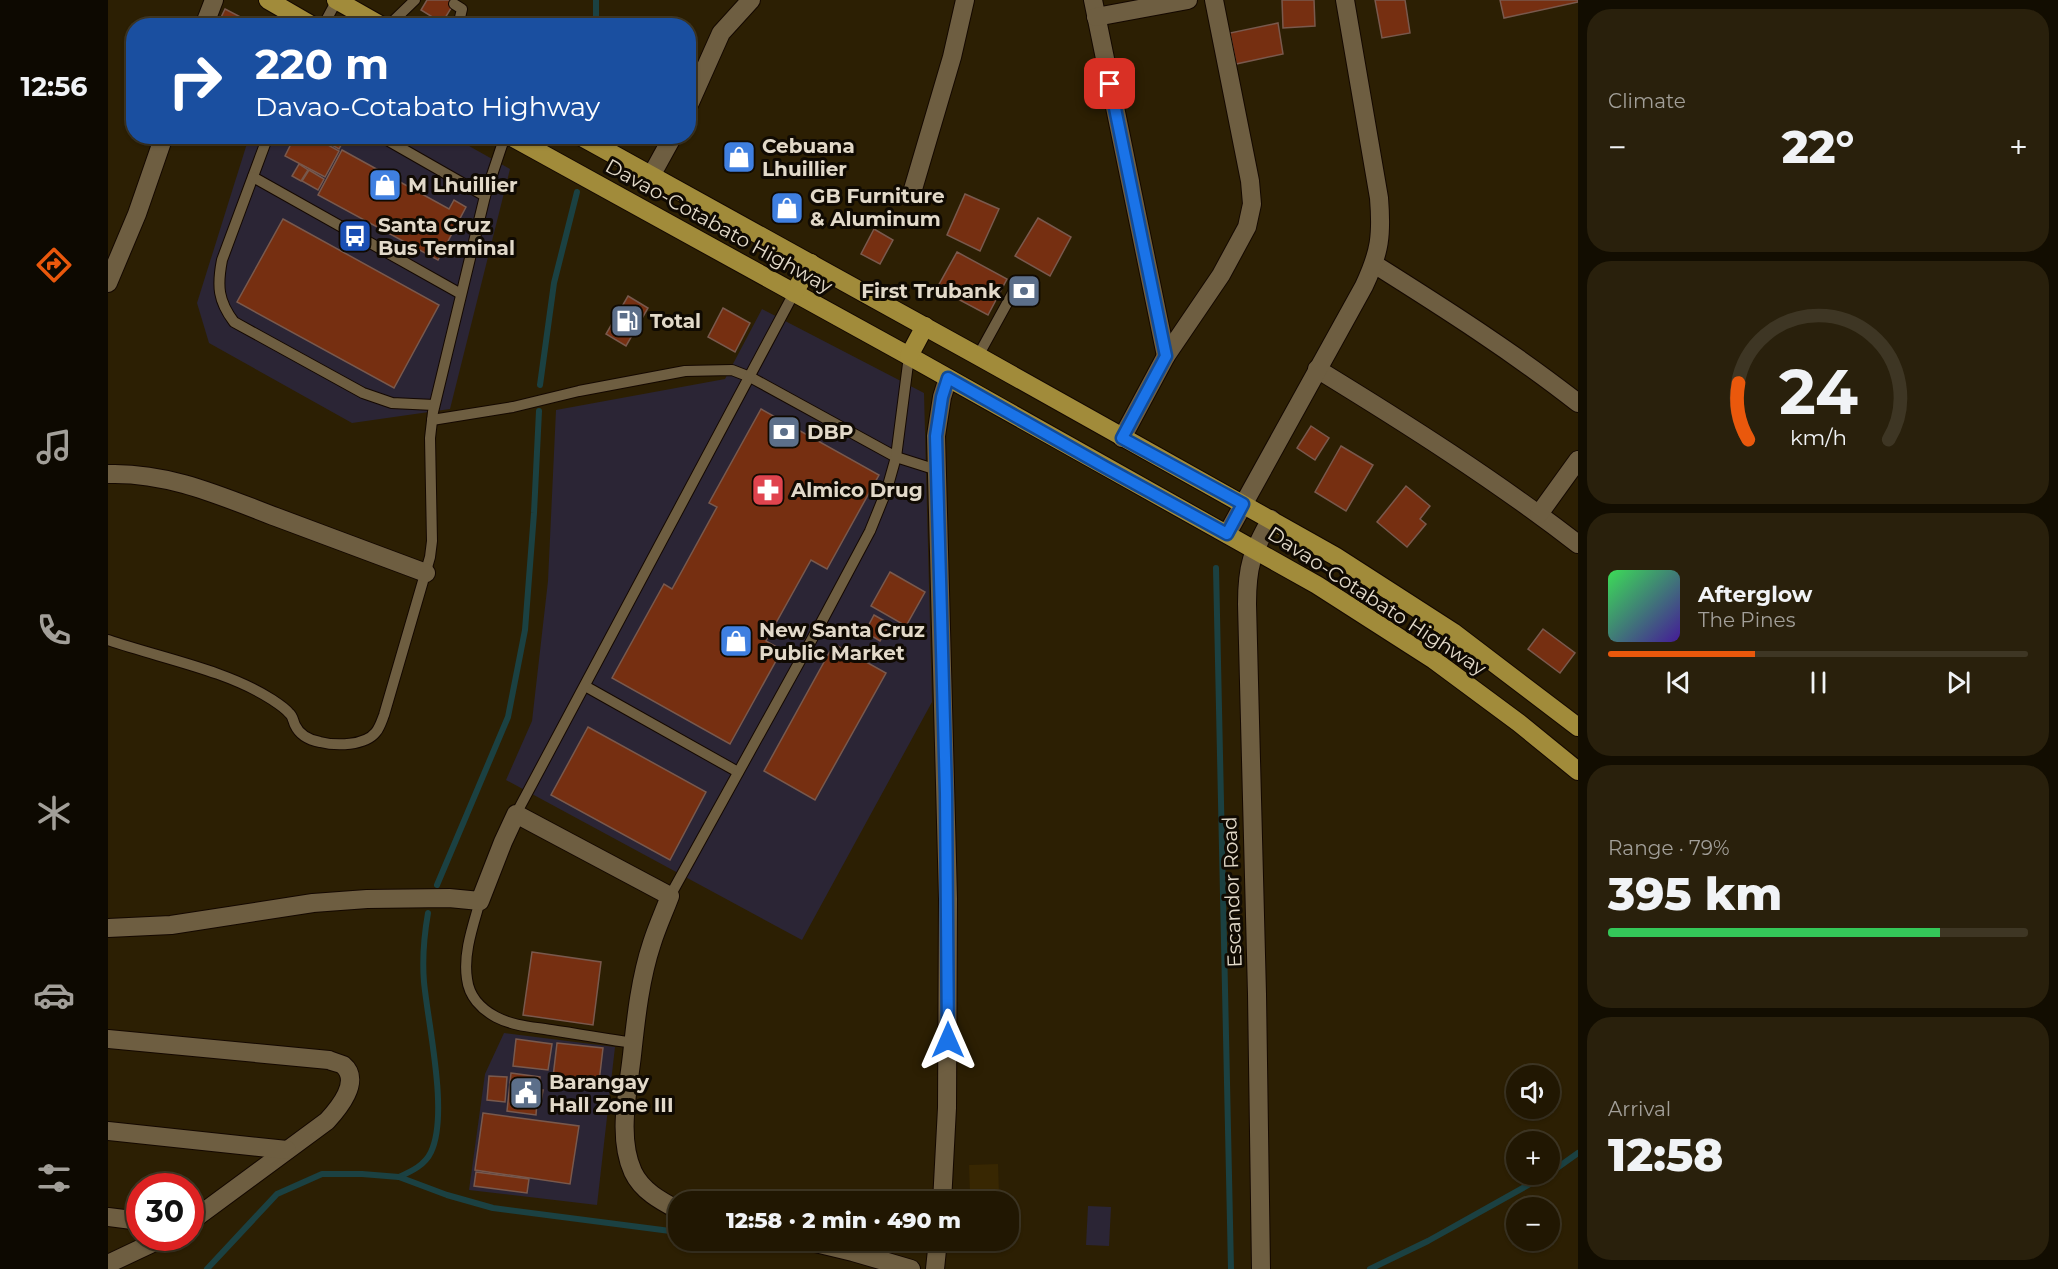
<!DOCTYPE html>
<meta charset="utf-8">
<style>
body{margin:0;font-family:Montserrat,sans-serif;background:#29200c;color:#f1f3f6;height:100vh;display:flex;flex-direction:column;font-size:22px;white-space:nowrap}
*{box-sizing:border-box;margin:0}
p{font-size:20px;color:#a29f99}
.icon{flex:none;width:33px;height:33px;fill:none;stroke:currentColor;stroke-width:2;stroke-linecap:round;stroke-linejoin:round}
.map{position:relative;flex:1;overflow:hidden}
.sheet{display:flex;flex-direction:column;gap:9px;padding:9px;background:#120d01;width:480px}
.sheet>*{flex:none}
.hud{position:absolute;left:18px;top:18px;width:570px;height:126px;border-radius:24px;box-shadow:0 2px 4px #0004,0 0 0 2px #3e3624;background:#1a4fa0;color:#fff;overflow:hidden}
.controls{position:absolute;left:1398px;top:1065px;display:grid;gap:12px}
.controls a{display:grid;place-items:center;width:54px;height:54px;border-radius:50%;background:#211702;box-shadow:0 2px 4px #0004,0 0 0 2px #3e3624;font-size:30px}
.speed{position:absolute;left:18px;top:1173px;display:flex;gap:12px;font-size:30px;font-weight:700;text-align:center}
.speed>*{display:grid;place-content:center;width:78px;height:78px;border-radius:50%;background:#211702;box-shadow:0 2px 4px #0004,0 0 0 2px #3e3624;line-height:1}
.speed .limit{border:9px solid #d22;background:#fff;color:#111}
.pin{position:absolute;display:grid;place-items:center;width:51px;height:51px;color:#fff;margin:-26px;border-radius:12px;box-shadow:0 3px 9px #0006}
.me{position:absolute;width:66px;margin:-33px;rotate:0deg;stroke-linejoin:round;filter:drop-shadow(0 0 4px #0008)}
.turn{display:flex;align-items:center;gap:21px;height:126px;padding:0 30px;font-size:27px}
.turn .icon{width:78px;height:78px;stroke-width:2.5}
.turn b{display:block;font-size:42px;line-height:51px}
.big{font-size:45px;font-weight:800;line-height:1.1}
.sheet .widget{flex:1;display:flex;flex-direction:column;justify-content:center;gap:9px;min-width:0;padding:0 21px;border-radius:24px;background:#29200c}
.sheet .dial{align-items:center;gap:0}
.dial svg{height:156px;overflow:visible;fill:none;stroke:#3e3624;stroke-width:7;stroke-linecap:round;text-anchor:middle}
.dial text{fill:#f1f3f6;stroke:none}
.song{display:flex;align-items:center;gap:18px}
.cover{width:72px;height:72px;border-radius:9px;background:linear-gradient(135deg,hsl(130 70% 55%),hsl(260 70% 35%))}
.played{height:6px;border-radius:3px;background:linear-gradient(90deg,#ea580c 35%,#3e3624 35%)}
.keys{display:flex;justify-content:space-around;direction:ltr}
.heat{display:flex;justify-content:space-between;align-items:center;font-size:33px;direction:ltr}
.charge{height:9px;border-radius:4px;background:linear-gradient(90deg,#34c759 79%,#3e3624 0)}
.trip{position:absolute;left:560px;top:1191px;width:351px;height:60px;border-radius:24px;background:#211702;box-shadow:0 2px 4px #0004,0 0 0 2px #3e3624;font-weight:800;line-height:60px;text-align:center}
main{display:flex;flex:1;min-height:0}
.tabs{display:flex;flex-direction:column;width:108px;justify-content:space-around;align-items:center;background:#0d0901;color:#a29f99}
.tabs .icon{width:42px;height:42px}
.tabs .on{color:#ea580c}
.tabs b{font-size:27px;color:#f1f3f6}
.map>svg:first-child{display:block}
.commercial{fill:#2b2535}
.built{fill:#382702}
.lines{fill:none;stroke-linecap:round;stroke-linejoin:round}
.stream{stroke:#1b4142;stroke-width:6}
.building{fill:#762f11;stroke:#79594d;stroke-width:1.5}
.lane-casing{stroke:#140800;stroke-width:12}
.street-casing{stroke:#140800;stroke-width:20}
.highway-casing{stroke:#140800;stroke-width:20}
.lane{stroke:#6e5e41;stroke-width:10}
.street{stroke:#6e5e41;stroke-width:18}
.highway{stroke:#a18b3a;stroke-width:18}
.route-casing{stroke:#114b97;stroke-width:15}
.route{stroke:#1a73e8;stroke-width:10}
.labels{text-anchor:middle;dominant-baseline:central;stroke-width:6;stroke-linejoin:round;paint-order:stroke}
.poi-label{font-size:20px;font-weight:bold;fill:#e2d9c9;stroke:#100a02;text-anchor:start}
.street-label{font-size:20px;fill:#e2d9c9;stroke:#100a02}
</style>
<main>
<nav class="tabs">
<b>12:56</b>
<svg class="icon on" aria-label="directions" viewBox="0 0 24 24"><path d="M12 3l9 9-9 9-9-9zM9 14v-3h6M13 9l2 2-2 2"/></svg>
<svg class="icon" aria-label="music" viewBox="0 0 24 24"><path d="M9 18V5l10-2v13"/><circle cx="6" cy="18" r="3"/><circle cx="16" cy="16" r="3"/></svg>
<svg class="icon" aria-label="phone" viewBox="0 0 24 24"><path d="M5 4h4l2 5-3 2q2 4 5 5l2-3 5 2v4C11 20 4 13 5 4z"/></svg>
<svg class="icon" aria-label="climate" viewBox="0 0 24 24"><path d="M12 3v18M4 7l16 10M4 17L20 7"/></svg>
<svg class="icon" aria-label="car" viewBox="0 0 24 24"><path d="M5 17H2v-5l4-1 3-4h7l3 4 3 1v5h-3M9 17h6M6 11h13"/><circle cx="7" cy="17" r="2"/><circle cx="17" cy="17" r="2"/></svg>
<svg class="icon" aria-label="filters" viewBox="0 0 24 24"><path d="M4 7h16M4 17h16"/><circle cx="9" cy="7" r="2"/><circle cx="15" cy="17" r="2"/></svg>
</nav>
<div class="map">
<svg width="1470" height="1269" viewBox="0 0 1470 1269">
<rect width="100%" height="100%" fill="#2c1f03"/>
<g class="commercial">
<polygon points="141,137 345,137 402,169 342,409 244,423 101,343 89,303"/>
<polygon points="654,309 816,393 824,702 694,940 398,780 424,721 440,581 448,410 617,379"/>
<polygon points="396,1033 507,1047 489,1205 361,1190 377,1074"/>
<polygon points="980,1206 1003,1207 1001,1246 978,1245"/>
</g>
<polygon class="built" points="890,1164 891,1193 862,1194 861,1165"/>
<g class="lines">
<g class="stream">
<polyline points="488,0 488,26"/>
<polyline points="432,385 446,283 469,192"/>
<polyline points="1108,568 1123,1269"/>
<polyline points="329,885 400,717 417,630 426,513 431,411"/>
<polyline points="1442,1173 1470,1153"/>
<path d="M291,1177C304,1171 317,1165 323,1152C341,1114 320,1025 316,982C314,958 316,936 320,913"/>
<polyline points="643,1240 696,1247"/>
<polyline points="99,1269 169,1194 214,1174 254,1174 291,1177 339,1195 385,1208 570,1232"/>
<polyline points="1262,1269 1320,1241 1440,1174"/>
</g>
</g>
<g class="building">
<polygon points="319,0 348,0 334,23 313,10"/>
<polygon points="1174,0 1206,0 1207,26 1175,28"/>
<polygon points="1267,0 1297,0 1302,33 1274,38"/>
<polygon points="1392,0 1470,0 1470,2 1396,18"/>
<polygon points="117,9 150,26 109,26"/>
<polygon points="1170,23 1175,54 1128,64 1122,33"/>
<polygon points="187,136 204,136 231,151 217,177 177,156"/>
<polygon points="208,136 238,136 231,149"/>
<polygon points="234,150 341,209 346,200 358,207 330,260 210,195"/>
<polygon points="191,164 200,170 193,181 184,176"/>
<polygon points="201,170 216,179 210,190 194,181"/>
<polygon points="857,194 891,209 872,251 839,235"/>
<polygon points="930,218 963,237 942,276 907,256"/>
<polygon points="175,219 331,305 286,388 129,302"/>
<polygon points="766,229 785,240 772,264 753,254"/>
<polygon points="849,252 899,279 880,315 829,288"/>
<polygon points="520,296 540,308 518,346 498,334"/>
<polygon points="615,308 642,323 627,352 600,337"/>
<polygon points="653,409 771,475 719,569 703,560 658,641 674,650 622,744 504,678 556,584 564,589 609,507 601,503"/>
<polygon points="1203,426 1221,438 1207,460 1189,448"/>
<polygon points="1233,446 1265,465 1238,511 1207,492"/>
<polygon points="1298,486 1322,506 1312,519 1318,524 1299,547 1269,522"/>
<polygon points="782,572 817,592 798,626 763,606"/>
<polygon points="766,615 782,624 772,641 757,632"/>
<polygon points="1435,629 1467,653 1452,673 1420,649"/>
<polygon points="726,644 778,673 707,800 656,771"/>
<polygon points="480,727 598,792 562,860 443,795"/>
<polygon points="424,952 493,962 485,1025 415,1015"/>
<polygon points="408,1039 444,1044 440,1070 405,1066"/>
<polygon points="449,1043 495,1048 491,1082 445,1077"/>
<polygon points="403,1073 432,1077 431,1090 435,1090 433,1102 429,1102 428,1115 399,1111"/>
<polygon points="381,1076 399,1077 397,1102 379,1100"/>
<polygon points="375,1113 471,1126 462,1184 367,1170"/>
<polygon points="368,1172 421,1179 419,1193 366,1186"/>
</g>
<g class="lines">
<defs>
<g id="lane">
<polyline points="346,4 354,9 350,26"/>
<polyline points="215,26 229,0"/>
<polyline points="280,26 307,0"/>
<path d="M160,136L114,260C109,286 110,301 126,322L255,393L284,403L326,405"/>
<polyline points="272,136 377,196"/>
<polyline points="145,177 353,294"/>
<polyline points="870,356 908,287"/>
<polyline points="324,420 405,407 471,391 577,371 624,370 642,377 788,457 829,470"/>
<path d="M0,640C52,658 118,670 163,699C169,703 176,707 181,713C185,716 185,721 187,725C192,736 201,740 212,742C228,746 257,746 268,732C272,727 274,720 276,715L322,557L324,541L322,438L325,412L377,196L397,136"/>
<polyline points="477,686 630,772"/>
<polyline points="408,814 686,293"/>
<polyline points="562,896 714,621 762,531 779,489 788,457 801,356"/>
<path d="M372,901C365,926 355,953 359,979C361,996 373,1009 388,1017C405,1026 425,1027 443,1030C470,1034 498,1039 525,1043"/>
</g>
<g id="street">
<polyline points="985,0 1058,356"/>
<polyline points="988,17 1080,0"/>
<polyline points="96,26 106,0"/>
<polyline points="580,107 613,33 643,0"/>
<polyline points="543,176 565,136"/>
<polyline points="803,196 844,57 857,0"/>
<path d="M1266,264C1336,308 1405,352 1470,403"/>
<polyline points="0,283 29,214 56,136"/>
<path d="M1209,369C1299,424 1387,480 1470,544"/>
<polyline points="1014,438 1058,356 1113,275 1139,227 1144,204 1142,181 1106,0"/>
<path d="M0,474C60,472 113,496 168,517C218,536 268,554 318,573"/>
<polyline points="1431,514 1470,460"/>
<path d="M1119,534L1256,286C1272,252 1274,235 1271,198L1237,0"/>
<path d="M0,928L63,925L205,903L259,899L341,898L372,901L395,842L408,814L562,896C556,912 549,927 544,943C532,979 528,1018 524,1055C520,1092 509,1137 525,1172C534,1191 553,1201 570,1210"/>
<path d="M0,1039L221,1060C225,1062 231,1063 235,1065C254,1081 230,1109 219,1121L82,1222"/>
<polyline points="0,1131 179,1150"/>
<polyline points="834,1202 839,1108 840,899 828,436 834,397 840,378"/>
<polyline points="0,1217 32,1221"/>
<polyline points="695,1240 745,1252 803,1269"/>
<polyline points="0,1264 55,1238"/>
<polyline points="827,1269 830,1240"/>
<path d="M1153,1269L1149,994L1139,604C1139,565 1144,553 1163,519"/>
</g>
<g id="highway">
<polyline points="160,0 205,26"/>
<polyline points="228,0 274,26"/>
<polyline points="402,136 801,356 1209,585 1326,660 1411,723 1470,771"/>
<polyline points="472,136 870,356 1227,556 1345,632 1470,727"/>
<polyline points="686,293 703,263"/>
<polyline points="801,356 817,326"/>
</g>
</defs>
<use href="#lane" class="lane-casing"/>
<use href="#street" class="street-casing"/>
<use href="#highway" class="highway-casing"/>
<use href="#lane" class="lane"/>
<use href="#street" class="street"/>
<use href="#highway" class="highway"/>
</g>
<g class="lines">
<defs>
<polyline id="route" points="840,1040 838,793 828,436 834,397 840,378 997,467 1119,534 1135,504 1014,438 1058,356 1002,84"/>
</defs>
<use href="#route" class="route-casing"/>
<use href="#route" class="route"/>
</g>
<defs>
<symbol id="shop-square" viewBox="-11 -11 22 22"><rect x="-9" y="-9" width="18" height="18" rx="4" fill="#3f7fe0" stroke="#100a02"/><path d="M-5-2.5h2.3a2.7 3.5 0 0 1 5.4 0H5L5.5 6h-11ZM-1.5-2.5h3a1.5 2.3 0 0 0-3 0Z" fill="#fff"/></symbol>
<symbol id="bus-square" viewBox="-11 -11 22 22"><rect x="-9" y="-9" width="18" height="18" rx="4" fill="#1a4fb4" stroke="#100a02"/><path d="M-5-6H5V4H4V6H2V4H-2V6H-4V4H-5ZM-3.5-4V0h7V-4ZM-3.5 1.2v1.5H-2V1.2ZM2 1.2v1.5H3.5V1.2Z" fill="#fff"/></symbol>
<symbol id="bank-square" viewBox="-11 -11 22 22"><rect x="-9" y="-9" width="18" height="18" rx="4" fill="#5c6f8a" stroke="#100a02"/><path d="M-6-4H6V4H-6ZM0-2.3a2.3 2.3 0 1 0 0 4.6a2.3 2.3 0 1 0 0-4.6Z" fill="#fff"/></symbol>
<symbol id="fuel-square" viewBox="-11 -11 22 22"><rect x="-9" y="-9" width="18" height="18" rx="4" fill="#5c6f8a" stroke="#100a02"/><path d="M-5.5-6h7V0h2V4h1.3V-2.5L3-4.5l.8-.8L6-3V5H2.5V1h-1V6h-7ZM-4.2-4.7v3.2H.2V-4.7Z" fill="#fff"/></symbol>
<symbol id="pharmacy-square" viewBox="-11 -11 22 22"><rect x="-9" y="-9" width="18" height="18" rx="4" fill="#e0444e" stroke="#100a02"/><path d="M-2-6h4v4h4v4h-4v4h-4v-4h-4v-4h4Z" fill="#fff"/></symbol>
<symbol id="civic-square" viewBox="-11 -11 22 22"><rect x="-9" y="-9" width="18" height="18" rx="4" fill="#5c6f8a" stroke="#100a02"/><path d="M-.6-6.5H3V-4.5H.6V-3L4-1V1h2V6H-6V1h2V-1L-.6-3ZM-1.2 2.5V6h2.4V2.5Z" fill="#fff"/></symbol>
</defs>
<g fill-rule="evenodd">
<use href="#shop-square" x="612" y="138" width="38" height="38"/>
<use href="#shop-square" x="258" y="166" width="38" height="38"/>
<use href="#shop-square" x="660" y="189" width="38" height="38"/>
<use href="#bus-square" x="228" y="217" width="38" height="38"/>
<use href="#bank-square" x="897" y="272" width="38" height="38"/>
<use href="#fuel-square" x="500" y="302" width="38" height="38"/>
<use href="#bank-square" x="657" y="413" width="38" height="38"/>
<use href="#pharmacy-square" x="641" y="471" width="38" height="38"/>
<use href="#shop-square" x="609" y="622" width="38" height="38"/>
<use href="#civic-square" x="399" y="1074" width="38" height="38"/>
</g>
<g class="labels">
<g class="poi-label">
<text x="654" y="146">Cebuana<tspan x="654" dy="23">Lhuillier</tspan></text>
<text x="300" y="185">M Lhuillier</text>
<text x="702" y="196">GB Furniture<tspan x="702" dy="23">&amp; Aluminum</tspan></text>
<text x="270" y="225">Santa Cruz<tspan x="270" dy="23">Bus Terminal</tspan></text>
<text x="893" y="291" text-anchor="end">First Trubank</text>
<text x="542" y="321">Total</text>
<text x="699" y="432">DBP</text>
<text x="683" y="490">Almico Drug</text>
<text x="651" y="630">New Santa Cruz<tspan x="651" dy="23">Public Market</tspan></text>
<text x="441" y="1082">Barangay<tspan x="441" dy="23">Hall Zone III</tspan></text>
</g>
<g class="street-label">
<text transform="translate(611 226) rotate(29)">Davao-Cotabato Highway</text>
<text transform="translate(1269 601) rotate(33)">Davao-Cotabato Highway</text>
<text transform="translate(1124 892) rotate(-92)">Escandor Road</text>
</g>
</g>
</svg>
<div class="controls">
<a><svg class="icon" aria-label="sound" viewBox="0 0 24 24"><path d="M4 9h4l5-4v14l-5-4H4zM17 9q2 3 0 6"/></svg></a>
<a>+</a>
<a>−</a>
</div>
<div class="speed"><div class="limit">30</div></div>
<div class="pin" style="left:1002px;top:84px;background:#d93025"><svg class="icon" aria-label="arrive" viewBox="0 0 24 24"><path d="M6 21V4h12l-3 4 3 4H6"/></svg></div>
<svg class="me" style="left:840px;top:1040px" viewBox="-20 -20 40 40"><path d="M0-17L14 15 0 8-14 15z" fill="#1a73e8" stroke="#fff" stroke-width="4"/></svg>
<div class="trip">12:58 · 2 min · 490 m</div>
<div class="hud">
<div class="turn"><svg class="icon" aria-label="right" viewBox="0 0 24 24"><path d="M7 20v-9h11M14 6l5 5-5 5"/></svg><div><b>220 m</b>Davao-Cotabato Highway</div></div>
</div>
</div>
<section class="sheet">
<div class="widget"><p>Climate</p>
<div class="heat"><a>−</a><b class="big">22°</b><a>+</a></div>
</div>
<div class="widget dial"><svg viewBox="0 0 100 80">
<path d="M14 69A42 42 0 1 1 86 69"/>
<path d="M14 69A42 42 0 0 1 9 40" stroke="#ea580c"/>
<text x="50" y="56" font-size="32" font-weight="700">24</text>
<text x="50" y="72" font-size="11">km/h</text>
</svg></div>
<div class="widget">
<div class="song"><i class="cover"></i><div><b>Afterglow</b><p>The Pines</p></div></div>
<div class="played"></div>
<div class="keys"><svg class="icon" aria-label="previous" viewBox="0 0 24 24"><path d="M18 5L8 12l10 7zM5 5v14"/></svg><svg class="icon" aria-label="pause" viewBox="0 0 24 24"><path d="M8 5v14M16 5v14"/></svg><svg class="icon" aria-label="next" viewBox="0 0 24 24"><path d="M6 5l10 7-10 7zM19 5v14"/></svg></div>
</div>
<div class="widget"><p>Range · 79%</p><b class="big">395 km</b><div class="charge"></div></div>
<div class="widget"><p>Arrival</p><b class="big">12:58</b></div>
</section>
</main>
